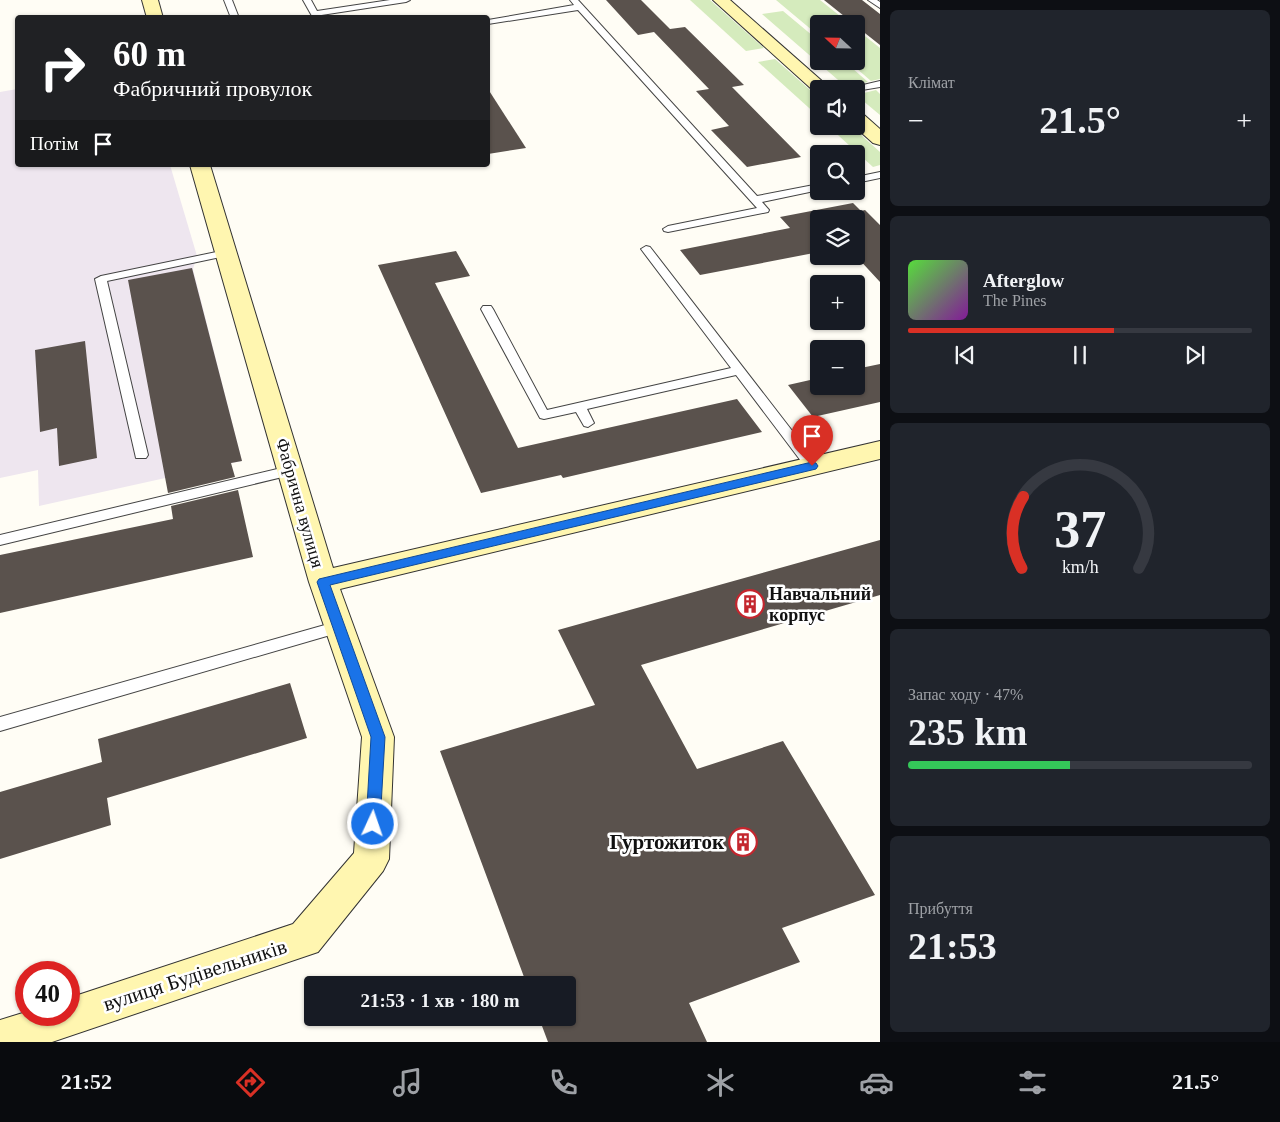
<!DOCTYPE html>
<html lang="uk">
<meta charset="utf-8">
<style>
body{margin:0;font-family:Georgia,serif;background:#20242c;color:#f1f3f6;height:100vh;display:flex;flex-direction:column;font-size:19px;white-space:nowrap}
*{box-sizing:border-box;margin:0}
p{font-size:16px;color:#9ea1a6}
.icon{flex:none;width:28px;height:28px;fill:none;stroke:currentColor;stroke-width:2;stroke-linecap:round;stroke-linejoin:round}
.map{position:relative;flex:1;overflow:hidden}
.panel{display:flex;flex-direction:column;gap:10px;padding:10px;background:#0d0f14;width:400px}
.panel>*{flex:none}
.guide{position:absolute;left:15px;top:15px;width:475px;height:152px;border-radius:5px;box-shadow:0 1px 4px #0004;background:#202124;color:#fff;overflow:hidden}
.needle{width:32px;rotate:292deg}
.fabs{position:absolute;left:810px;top:15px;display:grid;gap:10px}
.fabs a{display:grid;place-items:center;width:55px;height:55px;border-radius:5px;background:#171b24;box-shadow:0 1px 4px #0004;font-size:25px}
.speed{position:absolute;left:15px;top:961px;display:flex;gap:10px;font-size:25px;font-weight:700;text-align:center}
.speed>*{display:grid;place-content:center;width:65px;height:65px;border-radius:50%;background:#171b24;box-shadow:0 1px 4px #0004;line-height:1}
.speed .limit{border:8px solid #d22;background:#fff;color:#111}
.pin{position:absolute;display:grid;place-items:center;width:42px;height:42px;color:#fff;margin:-51px -21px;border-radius:50% 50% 50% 0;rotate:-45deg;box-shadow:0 0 5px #0007}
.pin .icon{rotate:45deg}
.me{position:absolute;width:55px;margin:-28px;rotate:3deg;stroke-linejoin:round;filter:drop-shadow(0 0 4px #0008)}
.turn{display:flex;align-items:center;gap:18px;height:105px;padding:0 15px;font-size:22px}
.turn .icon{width:65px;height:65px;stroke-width:2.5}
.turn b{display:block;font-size:35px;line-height:42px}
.then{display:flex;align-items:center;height:48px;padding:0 15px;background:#0003;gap:10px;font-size:19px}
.big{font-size:38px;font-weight:700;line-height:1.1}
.panel .tile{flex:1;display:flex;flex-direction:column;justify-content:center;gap:8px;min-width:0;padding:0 18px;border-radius:8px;background:#20242c}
.panel .dial{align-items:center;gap:0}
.dial svg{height:130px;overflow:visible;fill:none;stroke:#363941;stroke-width:7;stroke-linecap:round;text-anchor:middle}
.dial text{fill:#f1f3f6;stroke:none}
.song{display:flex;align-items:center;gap:15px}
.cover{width:60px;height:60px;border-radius:8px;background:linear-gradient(135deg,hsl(110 70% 55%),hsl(290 70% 35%))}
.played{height:5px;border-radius:2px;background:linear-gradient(90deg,#d93025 60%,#363941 60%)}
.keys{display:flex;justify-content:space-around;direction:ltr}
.heat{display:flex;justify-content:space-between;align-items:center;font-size:28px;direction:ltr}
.charge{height:8px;border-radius:4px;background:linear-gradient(90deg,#34c759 47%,#363941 0)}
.trip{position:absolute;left:304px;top:976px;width:272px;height:50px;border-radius:5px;background:#171b24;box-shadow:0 1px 4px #0004;font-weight:700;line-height:50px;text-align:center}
.tabs{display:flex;height:80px;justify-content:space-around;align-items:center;background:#090b0e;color:#9ea1a6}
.tabs .icon{width:35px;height:35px}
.tabs .current{color:#d93025}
.tabs b{font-size:22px;color:#f1f3f6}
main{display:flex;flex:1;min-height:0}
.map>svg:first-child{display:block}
.industrial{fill:#eee6ef}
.green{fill:#d5ebbd}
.building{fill:#5a524d}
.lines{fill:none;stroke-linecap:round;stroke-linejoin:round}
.lane-casing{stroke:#444;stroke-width:2}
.secondary-casing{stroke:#333;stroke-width:2}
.lane{fill:#fff;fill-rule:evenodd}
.secondary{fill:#fff6b0;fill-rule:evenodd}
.route{fill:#1a73e8;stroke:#114b97}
.labels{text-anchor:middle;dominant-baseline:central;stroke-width:5;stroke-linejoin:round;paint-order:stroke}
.street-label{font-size:18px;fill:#111;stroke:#fff}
.poi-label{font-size:18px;font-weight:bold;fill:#111;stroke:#fff;text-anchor:start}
.near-poi-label{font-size:21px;font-weight:bold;fill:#111;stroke:#fff;text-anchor:end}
.near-street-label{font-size:21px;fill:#111;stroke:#fff}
</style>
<main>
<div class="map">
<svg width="880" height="1042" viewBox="0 0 880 1042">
<rect width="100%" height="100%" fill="#fffdf5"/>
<polygon class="industrial" points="17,89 18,165 170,165 197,256 193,269 242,461 39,506 38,470 0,478 0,92"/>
<g class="green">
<polygon points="690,0 710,0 764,48 746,51"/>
<polygon points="776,0 820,0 850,24 819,24 819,36"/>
<polygon points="783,11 819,41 819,61 844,61 868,82 845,86 762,14"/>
<polygon points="856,29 880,48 880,79 871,81 848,61 856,61"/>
<polygon points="775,59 819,98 819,117 758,62"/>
<polygon points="876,90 880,94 880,115 856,95"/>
<polygon points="828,126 851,126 880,152 880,165 873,167"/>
</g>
<g class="building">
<polygon points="606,0 641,0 670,29 685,27 744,85 732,87 801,157 747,167 711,130 729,126 696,91 709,89 654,32 638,35"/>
<polygon points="824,0 862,0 880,14 880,45 856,26 856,24 854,24"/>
<polygon points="488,89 526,148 488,154"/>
<polygon points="853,203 861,211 865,210 880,225 880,282 856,256 856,219 819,219 819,252 700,275 680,250 790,228 780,217"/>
<polygon points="456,251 470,276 435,283 518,448 737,399 762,432 563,478 561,475 481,493 378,265"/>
<polygon points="192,268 242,461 231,463 235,477 168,493 128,280"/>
<polygon points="85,341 97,458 59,466 57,428 40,432 35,350"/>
<polygon points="880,364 880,402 813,417 788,385 819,378 819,386 856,386 856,369"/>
<polygon points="238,490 253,557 0,613 0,555 173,519 171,506"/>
<polygon points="880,540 880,595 641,665 697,769 783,741 875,895 782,928 800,962 689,1003 707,1042 548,1042 539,1018 568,1018 568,985 527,985 440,751 595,705 558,630"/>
<polygon points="290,683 307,738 107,798 111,825 0,859 0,792 102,762 98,739"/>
</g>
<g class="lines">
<defs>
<g id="lane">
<polygon points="224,0 232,0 239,18 231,18"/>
<polygon points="303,0 311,0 317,11 390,0 410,0 406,2 315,16 312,16"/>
<polygon points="570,0 578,0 757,196 819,184 819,190 762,202 769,210 768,212 668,232 664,231 663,229 668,226 757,208 578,10 488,24 488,20 574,5"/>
<polygon points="868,0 877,0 880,2 880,8"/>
<polygon points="880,81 880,87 856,91 856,89 846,89"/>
<polygon points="880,172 880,178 856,183 856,177"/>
<polygon points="646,246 650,247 817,463 819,466 817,469 807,469 736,375 587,409 594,423 588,427 584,426 576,412 544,419 540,418 481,309 483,306 491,306 493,309 547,410 731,368 641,249"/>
<polygon points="226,250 231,253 230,255 107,281 148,455 146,458 136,458 95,279 101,276"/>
<polygon points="290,466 295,468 297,471 295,474 0,545 0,535"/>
<polygon points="339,621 344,623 346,627 344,631 0,731 0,717"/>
</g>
<g id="secondary">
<polygon points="142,0 158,0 163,18 147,18"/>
<polygon points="713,0 730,0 831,89 819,89 819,94 816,93"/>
<polygon points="856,113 863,114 880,129 880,145 873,143 854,126 856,126"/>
<polygon points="190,165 210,165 333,568 880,441 880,459 340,589 394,737 389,859 383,871 318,952 52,1042 0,1042 0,1020 26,1012 26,1015 69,1015 69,998 293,924 354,853 362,737 309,582"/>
</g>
</defs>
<use href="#lane" class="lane-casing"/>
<use href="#secondary" class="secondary-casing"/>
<use href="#lane" class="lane"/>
<use href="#secondary" class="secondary"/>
</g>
<polygon class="route" points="812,462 816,463 818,466 816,469 330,585 385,737 380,824 378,829 373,831 368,829 366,824 371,737 317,582 319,579"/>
<defs>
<symbol id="building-ring" viewBox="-11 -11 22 22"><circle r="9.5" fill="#fff" stroke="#c4262e" stroke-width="1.5"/><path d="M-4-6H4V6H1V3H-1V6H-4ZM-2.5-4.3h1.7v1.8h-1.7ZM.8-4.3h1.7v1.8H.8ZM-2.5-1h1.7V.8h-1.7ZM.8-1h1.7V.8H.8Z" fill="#c4262e"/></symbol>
</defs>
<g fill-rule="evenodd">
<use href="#building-ring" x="734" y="588" width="32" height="32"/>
<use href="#building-ring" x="727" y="826" width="32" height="32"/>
</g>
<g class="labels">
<g class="street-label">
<text transform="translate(300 503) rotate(74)">Фабрична вулиця</text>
</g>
<g class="poi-label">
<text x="769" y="594">Навчальний<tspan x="769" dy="21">корпус</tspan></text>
</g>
<g class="near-poi-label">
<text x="724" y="842">Гуртожиток</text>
</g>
<g class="near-street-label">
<text transform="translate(195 975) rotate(-18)">вулиця Будівельників</text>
</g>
</g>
</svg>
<div class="fabs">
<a><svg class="needle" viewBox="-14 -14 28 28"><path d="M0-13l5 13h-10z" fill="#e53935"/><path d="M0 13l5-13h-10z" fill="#9ea1a6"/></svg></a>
<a><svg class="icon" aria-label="sound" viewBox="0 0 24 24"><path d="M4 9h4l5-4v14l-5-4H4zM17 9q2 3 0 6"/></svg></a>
<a><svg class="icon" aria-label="search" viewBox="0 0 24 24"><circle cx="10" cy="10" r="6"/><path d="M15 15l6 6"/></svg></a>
<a><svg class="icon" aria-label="layers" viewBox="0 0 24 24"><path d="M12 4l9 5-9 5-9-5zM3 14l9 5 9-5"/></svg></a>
<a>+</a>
<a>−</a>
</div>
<div class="speed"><div class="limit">40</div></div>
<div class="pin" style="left:812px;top:466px;background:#d93025"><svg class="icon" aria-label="arrive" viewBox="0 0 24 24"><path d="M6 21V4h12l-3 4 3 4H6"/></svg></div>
<svg class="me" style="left:373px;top:824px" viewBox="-20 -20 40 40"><circle r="17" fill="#1a73e8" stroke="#fff" stroke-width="3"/><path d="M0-11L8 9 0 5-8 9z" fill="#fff"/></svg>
<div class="trip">21:53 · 1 хв · 180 m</div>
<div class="guide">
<div class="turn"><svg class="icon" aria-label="right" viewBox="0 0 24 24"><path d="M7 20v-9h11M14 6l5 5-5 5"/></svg><div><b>60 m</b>Фабричний провулок</div></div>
<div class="then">Потім<svg class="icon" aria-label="arrive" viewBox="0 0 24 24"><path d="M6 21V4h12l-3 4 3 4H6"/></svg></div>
</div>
</div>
<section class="panel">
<div class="tile"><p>Клімат</p>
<div class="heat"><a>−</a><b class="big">21.5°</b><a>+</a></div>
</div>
<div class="tile">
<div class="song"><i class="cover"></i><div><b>Afterglow</b><p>The Pines</p></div></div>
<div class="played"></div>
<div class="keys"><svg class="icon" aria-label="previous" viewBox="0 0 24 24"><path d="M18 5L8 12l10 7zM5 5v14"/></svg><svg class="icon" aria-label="pause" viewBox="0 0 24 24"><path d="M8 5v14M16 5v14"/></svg><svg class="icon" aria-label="next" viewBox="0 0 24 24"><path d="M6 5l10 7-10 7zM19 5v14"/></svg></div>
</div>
<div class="tile dial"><svg viewBox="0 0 100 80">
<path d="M14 69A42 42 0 1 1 86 69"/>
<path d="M14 69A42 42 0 0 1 15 25" stroke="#d93025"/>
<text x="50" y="56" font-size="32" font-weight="700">37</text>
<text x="50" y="72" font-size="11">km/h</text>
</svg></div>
<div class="tile"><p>Запас ходу · 47%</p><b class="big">235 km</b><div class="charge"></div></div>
<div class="tile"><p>Прибуття</p><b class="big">21:53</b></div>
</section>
</main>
<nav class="tabs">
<b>21:52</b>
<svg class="icon current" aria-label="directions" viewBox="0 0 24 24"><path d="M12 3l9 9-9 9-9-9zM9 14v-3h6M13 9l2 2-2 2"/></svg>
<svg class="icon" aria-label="music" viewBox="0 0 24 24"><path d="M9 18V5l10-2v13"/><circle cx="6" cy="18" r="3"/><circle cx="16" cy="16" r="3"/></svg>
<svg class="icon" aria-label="phone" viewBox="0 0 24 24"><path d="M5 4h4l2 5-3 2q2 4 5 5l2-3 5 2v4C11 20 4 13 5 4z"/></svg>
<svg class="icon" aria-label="climate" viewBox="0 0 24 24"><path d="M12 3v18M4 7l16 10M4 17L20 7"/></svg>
<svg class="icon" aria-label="car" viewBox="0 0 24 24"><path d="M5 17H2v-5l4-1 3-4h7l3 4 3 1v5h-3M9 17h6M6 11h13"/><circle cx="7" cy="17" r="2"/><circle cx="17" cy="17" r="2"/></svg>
<svg class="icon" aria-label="filters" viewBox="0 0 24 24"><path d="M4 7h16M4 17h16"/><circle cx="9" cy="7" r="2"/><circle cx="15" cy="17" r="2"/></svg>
<b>21.5°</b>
</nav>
